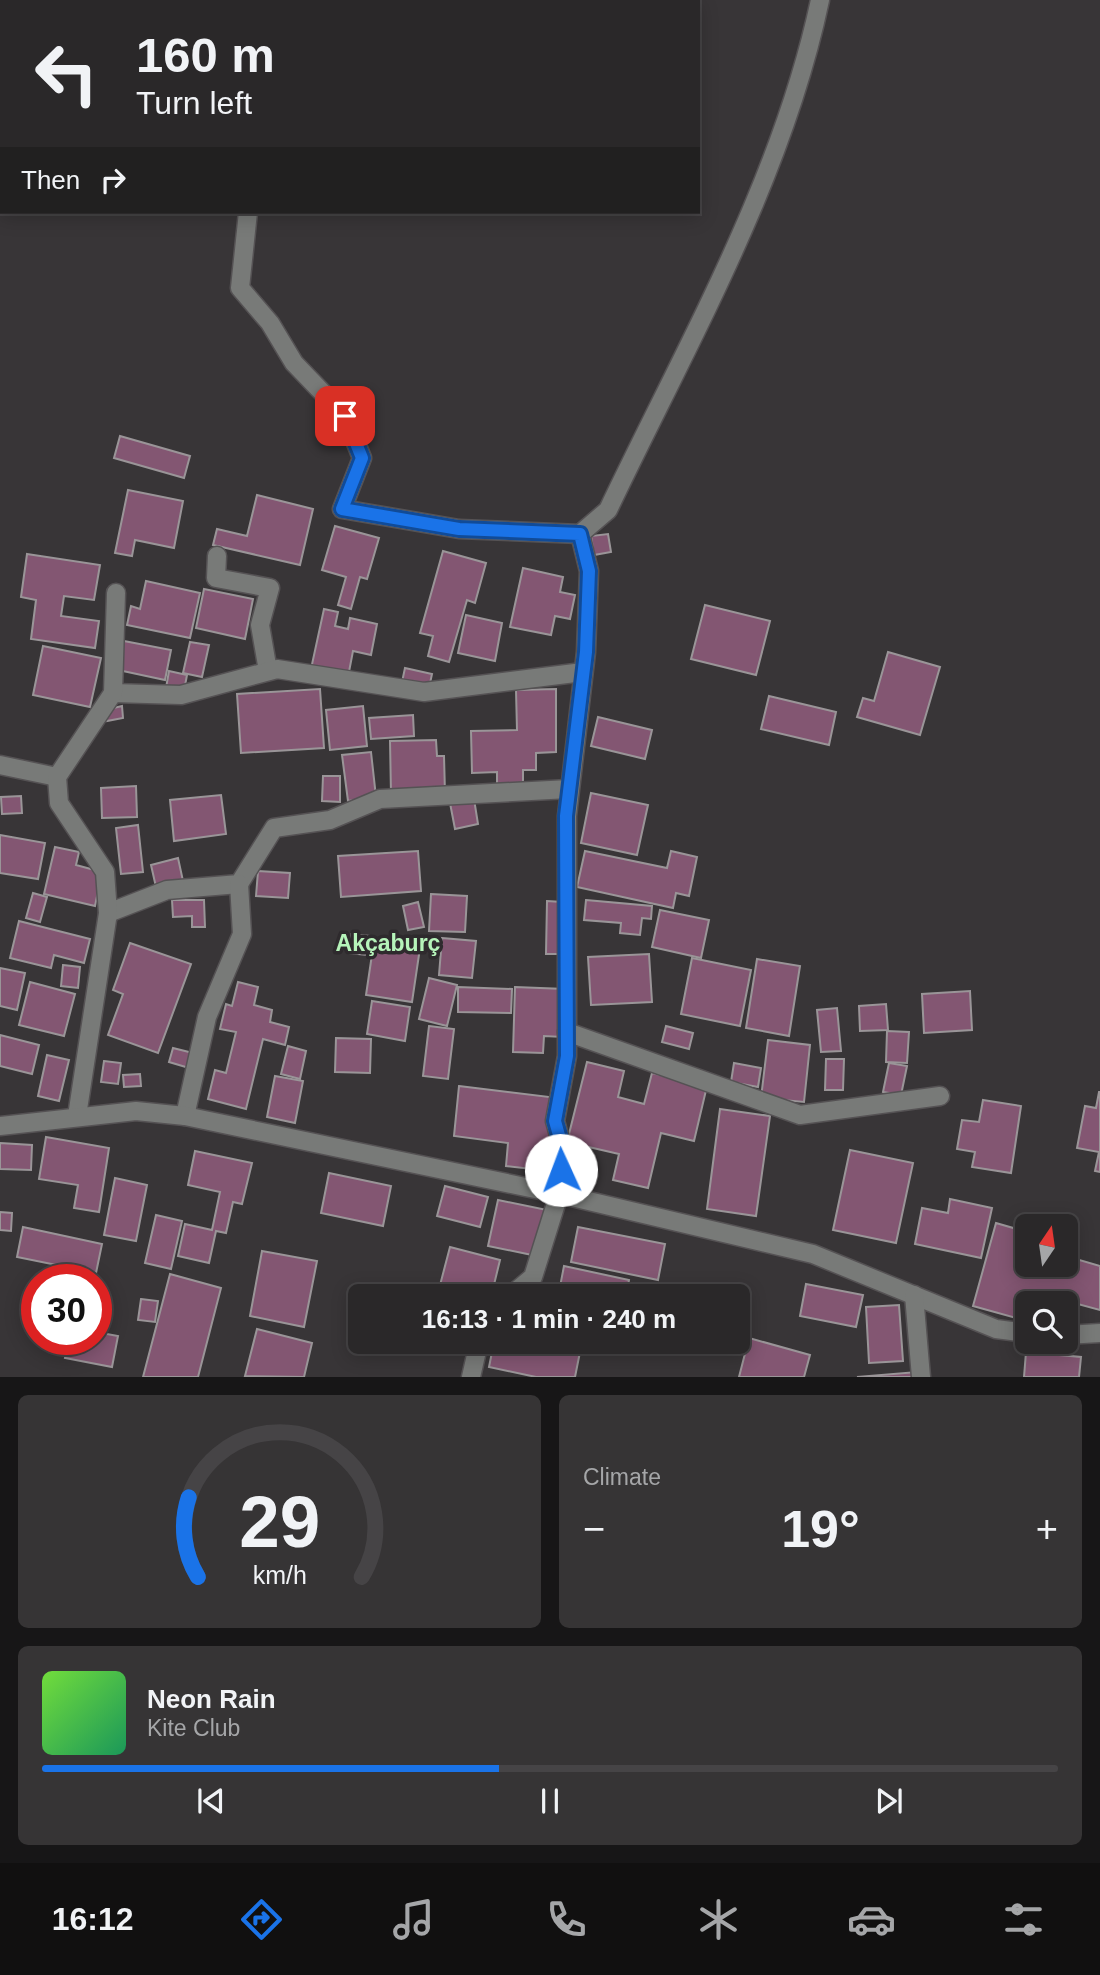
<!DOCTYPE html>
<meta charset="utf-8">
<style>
body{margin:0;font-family:Helvetica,sans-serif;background:#363435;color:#f1f3f6;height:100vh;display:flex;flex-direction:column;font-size:26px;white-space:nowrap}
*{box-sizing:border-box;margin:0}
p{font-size:23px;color:#a5a6a8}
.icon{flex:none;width:38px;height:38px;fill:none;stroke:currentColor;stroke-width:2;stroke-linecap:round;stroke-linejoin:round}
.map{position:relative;height:1377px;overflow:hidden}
.panel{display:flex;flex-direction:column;gap:18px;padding:18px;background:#171617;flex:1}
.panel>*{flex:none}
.banner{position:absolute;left:0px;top:0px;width:700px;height:214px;box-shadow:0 4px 18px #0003,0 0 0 2px #464446;background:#2a2829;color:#f1f3f6;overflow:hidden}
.needle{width:46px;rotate:13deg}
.fabs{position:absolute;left:1015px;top:1214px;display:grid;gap:14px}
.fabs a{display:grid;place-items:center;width:63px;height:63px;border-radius:10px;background:#2a2829;box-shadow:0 4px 18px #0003,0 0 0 2px #464446;font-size:35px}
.speed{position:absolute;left:21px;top:1264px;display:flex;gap:14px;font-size:35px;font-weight:700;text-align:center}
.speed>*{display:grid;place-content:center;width:91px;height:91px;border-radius:50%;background:#2a2829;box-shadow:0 4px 18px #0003,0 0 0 2px #464446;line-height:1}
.speed .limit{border:10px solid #d22;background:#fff;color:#111}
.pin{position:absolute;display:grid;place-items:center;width:60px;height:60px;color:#fff;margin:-30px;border-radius:14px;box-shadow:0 4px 10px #0006}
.me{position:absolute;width:77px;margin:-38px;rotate:358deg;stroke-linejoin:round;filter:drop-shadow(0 0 5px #0008)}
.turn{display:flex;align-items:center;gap:24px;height:147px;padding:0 21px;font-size:32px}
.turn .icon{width:91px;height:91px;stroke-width:2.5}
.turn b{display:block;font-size:49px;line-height:60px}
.then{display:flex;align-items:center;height:66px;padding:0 21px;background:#0003;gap:14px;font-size:26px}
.big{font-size:52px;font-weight:700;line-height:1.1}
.panel .card{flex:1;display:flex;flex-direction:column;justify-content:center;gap:10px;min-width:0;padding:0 24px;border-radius:10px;background:#363435}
.panel .dial{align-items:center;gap:0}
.dial svg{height:182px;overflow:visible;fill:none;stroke:#464446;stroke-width:7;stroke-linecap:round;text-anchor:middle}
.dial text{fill:#f1f3f6;stroke:none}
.song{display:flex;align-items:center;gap:21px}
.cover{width:84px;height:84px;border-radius:10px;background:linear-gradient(135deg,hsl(100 70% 55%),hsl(150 70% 35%))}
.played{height:7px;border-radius:4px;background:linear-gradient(90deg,#1a73e8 45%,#464446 45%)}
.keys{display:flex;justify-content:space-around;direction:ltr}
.heat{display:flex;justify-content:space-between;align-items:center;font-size:38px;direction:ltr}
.panel .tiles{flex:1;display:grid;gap:18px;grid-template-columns:1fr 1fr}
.card:last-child{grid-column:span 2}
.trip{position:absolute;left:348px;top:1284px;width:402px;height:70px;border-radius:10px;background:#2a2829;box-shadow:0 4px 18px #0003,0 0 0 2px #464446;font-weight:700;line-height:70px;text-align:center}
.tabs{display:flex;height:112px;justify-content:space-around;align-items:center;background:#111010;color:#a5a6a8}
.tabs .icon{width:49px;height:49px}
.tabs .on{color:#1a73e8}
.tabs b{font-size:32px;color:#f1f3f6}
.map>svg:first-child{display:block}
.building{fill:#835672;stroke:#9a9598;stroke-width:2}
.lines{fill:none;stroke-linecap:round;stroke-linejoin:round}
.minor-casing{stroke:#555254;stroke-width:21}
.minor{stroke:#787a78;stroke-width:18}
.route-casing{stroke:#114b97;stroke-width:18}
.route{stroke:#1a73e8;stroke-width:12}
.labels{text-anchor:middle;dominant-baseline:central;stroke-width:7;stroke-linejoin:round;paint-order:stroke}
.quarter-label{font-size:23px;font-weight:bold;fill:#b6f4ba;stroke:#2e2a2d}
</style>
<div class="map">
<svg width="1100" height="1377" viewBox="0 0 1100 1377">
<rect width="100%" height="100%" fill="#383537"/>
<g class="building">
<polygon points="432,0 515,0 431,2"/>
<polygon points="120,436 190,456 184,478 114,458"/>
<polygon points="128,490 183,501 174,548 135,540 132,556 115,553"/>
<polygon points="257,495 313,509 300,565 213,545 217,529 247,536"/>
<polygon points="335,526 379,538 367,579 360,577 351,609 338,605 346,577 322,570"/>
<polygon points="608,534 611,552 594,555 591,536"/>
<polygon points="443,551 486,563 475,603 467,600 449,662 428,656 433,636 420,633"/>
<polygon points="27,554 100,565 94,600 64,596 61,616 99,621 95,648 31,639 36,600 21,597"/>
<polygon points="523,568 563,577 560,592 575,595 570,619 555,616 551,635 510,627"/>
<polygon points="146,581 200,593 190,638 127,625 131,606 140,609"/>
<polygon points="204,589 253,599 245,639 196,628"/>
<polygon points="705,605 770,621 756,675 691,659"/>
<polygon points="324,609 338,612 335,626 348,629 350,618 377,624 371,655 353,651 348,677 311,669"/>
<polygon points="466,615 502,623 495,661 458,653"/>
<polygon points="124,641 171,650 165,680 118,670"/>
<polygon points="190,642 209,645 202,677 183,673"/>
<polygon points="43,646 101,658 90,707 33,695"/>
<polygon points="888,652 940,667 920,735 857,717 863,698 874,701"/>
<polygon points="405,668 432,674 429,688 402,682"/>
<polygon points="169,671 187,675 184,691 166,688"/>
<polygon points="320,689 324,748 241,753 237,694"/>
<polygon points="556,689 556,752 536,753 536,770 523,770 523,786 497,787 497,772 472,773 471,731 517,730 516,690"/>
<polygon points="769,696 836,712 829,745 761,729"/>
<polygon points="122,706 123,718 107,721 105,710"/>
<polygon points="363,706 367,746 330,750 326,710"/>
<polygon points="413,715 414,736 371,739 369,718"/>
<polygon points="598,717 652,730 645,759 591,746"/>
<polygon points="436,740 437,756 444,756 445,793 391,794 390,741"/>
<polygon points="371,752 376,797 348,801 342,755"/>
<polygon points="323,776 340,776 340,802 322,801"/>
<polygon points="136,786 137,817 102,818 101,788"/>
<polygon points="591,793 648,805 637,855 581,843"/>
<polygon points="221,795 226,834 174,841 170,800"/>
<polygon points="21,796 22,813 2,814 1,797"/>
<polygon points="474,799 478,824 455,829 450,803"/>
<polygon points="138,825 143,872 121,874 116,828"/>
<polygon points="0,835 45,843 38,879 0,873"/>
<polygon points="55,847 79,852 76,865 102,872 95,906 44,894"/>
<polygon points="418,851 421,891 341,897 338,856"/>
<polygon points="585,851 667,868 671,851 697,857 689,896 676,893 673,908 577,887"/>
<polygon points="178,858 183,881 156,887 151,865"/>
<polygon points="258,871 290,873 288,898 256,896"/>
<polygon points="33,893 47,897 40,922 26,918"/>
<polygon points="431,894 467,896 465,932 429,931"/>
<polygon points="172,900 204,900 205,927 192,927 192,916 173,917"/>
<polygon points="586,900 652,906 651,919 642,918 640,935 620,933 621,923 584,920"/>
<polygon points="547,901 562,902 560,954 546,954"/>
<polygon points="418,902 424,927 408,930 403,906"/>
<polygon points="660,910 709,920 701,958 652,947"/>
<polygon points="19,921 90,939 84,963 54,955 51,968 10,958"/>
<polygon points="351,934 369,936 367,955 349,953"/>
<polygon points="442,938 476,941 472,978 439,975"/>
<polygon points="374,941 420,948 412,1002 366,995"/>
<polygon points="130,943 191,964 158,1053 108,1035 123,994 113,990"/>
<polygon points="649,954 652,1002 591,1005 588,957"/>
<polygon points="692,958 751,970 740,1026 681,1014"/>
<polygon points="757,959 800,966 789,1036 746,1028"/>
<polygon points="63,965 80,967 78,988 61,986"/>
<polygon points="0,968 25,973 17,1010 0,1006"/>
<polygon points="429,978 457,985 447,1026 419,1019"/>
<polygon points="30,982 75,994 64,1036 19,1025"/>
<polygon points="238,982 258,987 254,1005 272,1010 270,1022 289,1027 285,1045 263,1039 246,1109 208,1099 215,1070 226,1073 236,1032 220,1029 226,1004 232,1006"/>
<polygon points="458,987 512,989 511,1013 458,1012"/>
<polygon points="515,987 565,989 563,1037 544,1036 543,1053 513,1052"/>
<polygon points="970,991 972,1030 924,1033 922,994"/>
<polygon points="372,1001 410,1007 405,1041 367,1034"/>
<polygon points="886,1004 888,1030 860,1031 859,1006"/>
<polygon points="837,1008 841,1051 821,1052 817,1010"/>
<polygon points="429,1026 454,1029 448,1079 423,1076"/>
<polygon points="666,1026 693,1033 689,1049 662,1042"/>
<polygon points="887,1031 909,1032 907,1063 886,1062"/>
<polygon points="0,1035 39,1045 32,1074 0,1066"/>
<polygon points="336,1038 371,1039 370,1073 335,1072"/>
<polygon points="768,1040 810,1045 804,1102 761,1098"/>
<polygon points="288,1046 306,1051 300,1079 281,1074"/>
<polygon points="173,1048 193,1053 189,1068 169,1062"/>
<polygon points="47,1055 69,1060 59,1101 38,1096"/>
<polygon points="826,1059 844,1059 843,1090 825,1090"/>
<polygon points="104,1061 121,1063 118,1084 101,1082"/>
<polygon points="587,1062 624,1071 618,1097 644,1104 652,1073 707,1086 694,1141 661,1133 648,1188 613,1180 619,1154 567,1142"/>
<polygon points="734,1063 761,1068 758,1087 731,1082"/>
<polygon points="889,1063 907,1066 901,1095 883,1092"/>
<polygon points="140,1074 141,1086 124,1087 123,1075"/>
<polygon points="275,1076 303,1081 295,1123 267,1117"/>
<polygon points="459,1086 558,1098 549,1171 506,1166 508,1143 454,1136"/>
<polygon points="1099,1092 1100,1092 1100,1172 1095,1171 1099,1152 1077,1148 1085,1106 1096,1108"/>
<polygon points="983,1100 1021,1106 1011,1173 972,1167 975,1152 957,1149 962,1120 979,1122"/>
<polygon points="720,1109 770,1116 756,1216 707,1209"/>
<polygon points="46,1137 109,1148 99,1212 74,1208 78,1185 39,1179"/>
<polygon points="0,1143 32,1145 31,1170 0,1169"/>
<polygon points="850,1150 913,1163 896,1243 833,1230"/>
<polygon points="195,1151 252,1163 242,1204 233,1202 226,1233 216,1231 209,1263 178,1256 185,1224 212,1230 220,1192 188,1185"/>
<polygon points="329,1173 391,1186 383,1226 321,1213"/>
<polygon points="115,1178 147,1185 136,1241 104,1235"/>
<polygon points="445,1186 488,1197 480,1227 437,1216"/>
<polygon points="950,1199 992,1208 981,1258 915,1244 922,1208 948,1213"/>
<polygon points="498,1200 547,1210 537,1256 488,1246"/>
<polygon points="0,1212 12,1213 11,1231 0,1230"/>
<polygon points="156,1215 182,1221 171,1269 145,1263"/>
<polygon points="996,1223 1027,1232 1027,1265 1066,1265 1066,1256 1100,1266 1100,1310 1052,1297 1050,1304 1027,1304 1027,1321 973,1306"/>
<polygon points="23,1227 102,1244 96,1273 17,1257"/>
<polygon points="578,1227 665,1244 658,1280 571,1262"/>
<polygon points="450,1247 500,1260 491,1297 470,1297 439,1289"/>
<polygon points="262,1251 317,1261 304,1327 250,1316"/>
<polygon points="564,1266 629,1280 626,1297 558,1297"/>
<polygon points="170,1274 221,1288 198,1377 143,1377"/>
<polygon points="806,1284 863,1295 856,1327 800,1316"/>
<polygon points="141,1299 158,1301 155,1322 138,1320"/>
<polygon points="899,1305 903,1361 869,1363 866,1307"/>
<polygon points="257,1329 312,1343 304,1377 245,1376"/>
<polygon points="96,1332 118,1336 112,1367 65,1358 69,1339 96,1339"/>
<polygon points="749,1338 810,1355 804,1377 739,1377"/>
<polygon points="494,1342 582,1342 575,1377 536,1377 489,1367"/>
<polygon points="1026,1352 1081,1357 1079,1377 1024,1377"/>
<polygon points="917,1372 918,1377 857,1377"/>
</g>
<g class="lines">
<defs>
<g id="minor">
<polyline points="379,2 380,0"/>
<polyline points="248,212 240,288 270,323 294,363 345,416 362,458 342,509 459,529 580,534"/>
<polyline points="217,556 216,578 270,588 260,625 268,671"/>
<polyline points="113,693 181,695 277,669 424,692 583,672"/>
<polyline points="0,765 57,777"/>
<polyline points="108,913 167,890 239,884 274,828 330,820 380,799 569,789"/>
<polyline points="567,1032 800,1115 940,1096"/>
<polyline points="77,1116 108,913 105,872 59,803 57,777 113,693 116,593"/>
<polyline points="185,1116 207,1017 242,934 239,884"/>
<polyline points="0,1126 136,1111 185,1116 559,1194 813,1254 996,1329 1027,1333"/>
<polyline points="914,1295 921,1377"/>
<path d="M509,1297L533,1277L559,1194L562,1146L555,1121L567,1056V816L586,652L589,571L580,534L608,510C687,344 782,180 820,0"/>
<polyline points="1066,1335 1100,1333"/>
<polyline points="471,1377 479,1342"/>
</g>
</defs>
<use href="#minor" class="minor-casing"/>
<use href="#minor" class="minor"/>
</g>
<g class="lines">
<defs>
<polyline id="route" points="345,416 362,458 342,509 459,529 580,534 589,571 586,652 566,816 567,1056 555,1121 562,1146 561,1170"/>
</defs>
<use href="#route" class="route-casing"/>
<use href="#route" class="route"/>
</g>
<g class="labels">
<g class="quarter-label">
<text x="388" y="943">Akçaburç</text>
</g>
</g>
</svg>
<div class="fabs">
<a><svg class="needle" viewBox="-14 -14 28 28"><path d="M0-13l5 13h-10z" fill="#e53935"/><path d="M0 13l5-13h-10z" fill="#a5a6a8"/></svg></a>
<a><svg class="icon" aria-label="search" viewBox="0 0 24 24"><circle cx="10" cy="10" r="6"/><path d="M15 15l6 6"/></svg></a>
</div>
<div class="speed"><div class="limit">30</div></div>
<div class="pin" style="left:345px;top:416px;background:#d93025"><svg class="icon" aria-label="arrive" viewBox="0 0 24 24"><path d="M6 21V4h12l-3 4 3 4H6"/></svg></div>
<svg class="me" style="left:561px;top:1170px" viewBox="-20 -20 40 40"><circle r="19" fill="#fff"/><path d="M0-13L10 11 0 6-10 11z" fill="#1a73e8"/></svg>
<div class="trip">16:13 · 1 min · 240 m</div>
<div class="banner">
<div class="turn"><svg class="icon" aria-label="left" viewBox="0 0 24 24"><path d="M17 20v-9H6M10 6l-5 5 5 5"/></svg><div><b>160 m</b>Turn left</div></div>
<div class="then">Then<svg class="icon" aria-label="right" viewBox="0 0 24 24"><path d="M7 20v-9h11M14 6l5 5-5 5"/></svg></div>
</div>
</div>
<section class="panel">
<div class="tiles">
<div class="card dial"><svg viewBox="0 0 100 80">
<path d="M14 69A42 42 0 1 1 86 69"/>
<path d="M14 69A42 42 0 0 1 10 34" stroke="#1a73e8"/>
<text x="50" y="56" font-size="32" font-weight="700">29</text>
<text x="50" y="72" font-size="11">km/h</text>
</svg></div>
<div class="card"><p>Climate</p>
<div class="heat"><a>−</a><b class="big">19°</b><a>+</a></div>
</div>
<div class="card">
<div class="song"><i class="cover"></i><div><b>Neon Rain</b><p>Kite Club</p></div></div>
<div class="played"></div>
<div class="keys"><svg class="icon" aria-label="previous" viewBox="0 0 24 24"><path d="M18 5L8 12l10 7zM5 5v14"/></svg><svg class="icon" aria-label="pause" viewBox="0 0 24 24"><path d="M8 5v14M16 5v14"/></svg><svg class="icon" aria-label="next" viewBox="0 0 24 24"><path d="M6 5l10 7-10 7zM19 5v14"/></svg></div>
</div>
</div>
</section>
<nav class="tabs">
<b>16:12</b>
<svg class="icon on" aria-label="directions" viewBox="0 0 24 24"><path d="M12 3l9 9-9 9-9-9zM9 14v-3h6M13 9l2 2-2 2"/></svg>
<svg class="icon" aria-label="music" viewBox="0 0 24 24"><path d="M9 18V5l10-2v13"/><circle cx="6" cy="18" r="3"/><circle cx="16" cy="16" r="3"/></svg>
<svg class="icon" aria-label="phone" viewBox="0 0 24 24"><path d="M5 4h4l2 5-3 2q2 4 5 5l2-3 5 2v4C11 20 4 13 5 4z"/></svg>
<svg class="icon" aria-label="climate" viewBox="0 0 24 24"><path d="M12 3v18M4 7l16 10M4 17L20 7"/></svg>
<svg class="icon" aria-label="car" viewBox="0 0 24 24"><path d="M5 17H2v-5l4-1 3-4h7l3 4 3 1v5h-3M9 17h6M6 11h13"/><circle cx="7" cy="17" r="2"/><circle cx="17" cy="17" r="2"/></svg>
<svg class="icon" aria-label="filters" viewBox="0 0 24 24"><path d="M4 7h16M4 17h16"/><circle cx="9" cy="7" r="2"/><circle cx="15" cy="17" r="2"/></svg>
</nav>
